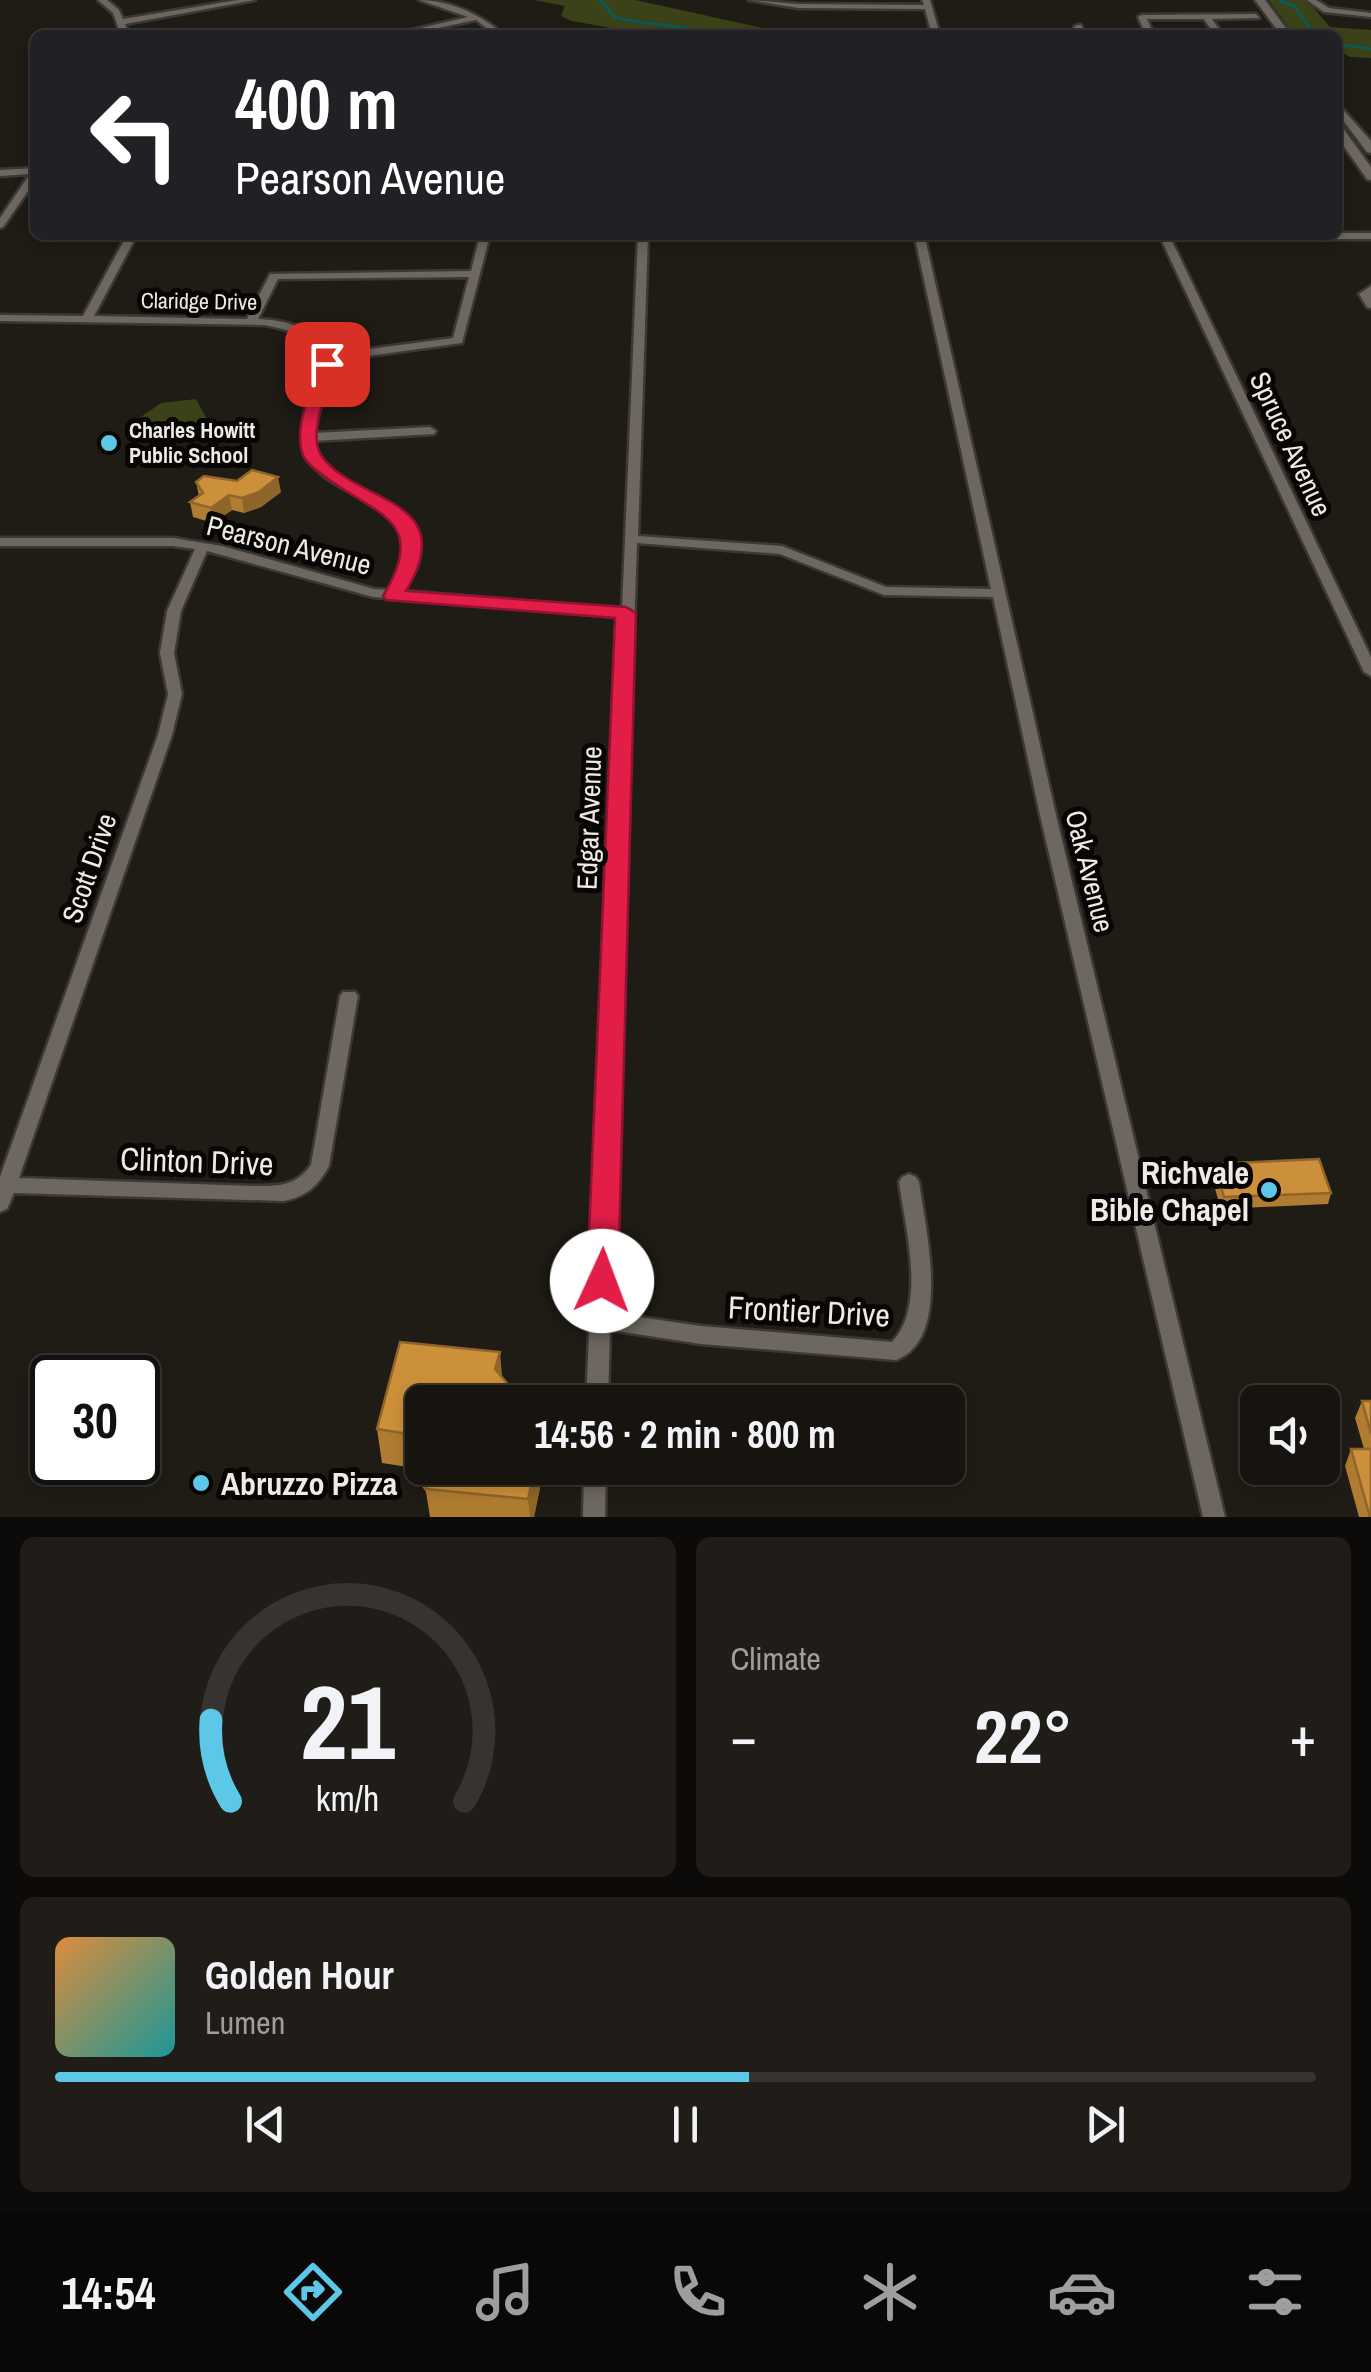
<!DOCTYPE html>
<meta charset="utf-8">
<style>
body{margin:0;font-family:"Archivo Narrow",sans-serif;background:#201d19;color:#f1f3f6;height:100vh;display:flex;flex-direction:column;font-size:38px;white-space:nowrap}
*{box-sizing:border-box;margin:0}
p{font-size:32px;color:#9e9e9f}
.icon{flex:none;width:55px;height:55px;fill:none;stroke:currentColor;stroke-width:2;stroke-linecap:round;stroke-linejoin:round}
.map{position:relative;height:1517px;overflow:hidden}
.drawer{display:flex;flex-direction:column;gap:20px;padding:20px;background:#0d0b09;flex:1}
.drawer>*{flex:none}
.hud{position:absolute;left:30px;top:30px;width:1312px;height:210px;border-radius:15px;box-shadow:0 5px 15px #0003,0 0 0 2px #363330;background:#202124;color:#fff;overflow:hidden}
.controls{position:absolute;left:1240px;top:1385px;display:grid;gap:20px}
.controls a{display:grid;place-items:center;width:100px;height:100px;border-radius:15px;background:#171410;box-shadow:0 5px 15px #0003,0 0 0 2px #363330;font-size:50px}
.speed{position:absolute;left:30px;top:1355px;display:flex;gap:20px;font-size:50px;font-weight:700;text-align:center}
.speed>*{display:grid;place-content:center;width:130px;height:130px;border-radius:50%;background:#171410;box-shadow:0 5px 15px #0003,0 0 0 2px #363330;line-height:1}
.speed .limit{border:5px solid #111;border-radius:15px;background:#fff;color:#111}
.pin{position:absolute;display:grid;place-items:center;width:85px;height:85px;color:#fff;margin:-42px;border-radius:20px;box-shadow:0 5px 15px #0006}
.me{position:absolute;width:110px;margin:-55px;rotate:2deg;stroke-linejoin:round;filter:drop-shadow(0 0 8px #0008)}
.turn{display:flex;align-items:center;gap:35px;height:210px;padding:0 40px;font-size:45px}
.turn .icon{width:130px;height:130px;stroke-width:2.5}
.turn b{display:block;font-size:70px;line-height:85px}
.big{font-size:75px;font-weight:700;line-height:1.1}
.drawer .card{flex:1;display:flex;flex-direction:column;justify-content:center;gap:15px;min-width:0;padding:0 35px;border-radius:15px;background:#201d19}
.drawer .dial{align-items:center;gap:0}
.dial svg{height:260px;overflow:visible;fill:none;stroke:#363330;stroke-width:7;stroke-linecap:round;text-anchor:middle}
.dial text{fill:#f1f3f6;stroke:none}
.song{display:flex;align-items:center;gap:30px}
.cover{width:120px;height:120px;border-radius:15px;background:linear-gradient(135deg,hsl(30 70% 55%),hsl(180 70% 35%))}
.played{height:10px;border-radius:5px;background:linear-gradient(90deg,#5dc7e8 55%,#363330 55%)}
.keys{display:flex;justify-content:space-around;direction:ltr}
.heat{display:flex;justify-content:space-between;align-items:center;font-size:55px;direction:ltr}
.drawer .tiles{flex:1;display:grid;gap:20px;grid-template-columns:1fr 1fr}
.card:last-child{grid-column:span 2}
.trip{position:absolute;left:405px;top:1385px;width:560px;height:100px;border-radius:15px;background:#171410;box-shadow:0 5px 15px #0003,0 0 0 2px #363330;font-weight:700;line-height:100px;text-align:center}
.tab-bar{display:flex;height:160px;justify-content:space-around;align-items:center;background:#090806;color:#9e9e9f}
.tab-bar .icon{width:70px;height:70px}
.tab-bar .active{color:#5dc7e8}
.tab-bar b{font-size:45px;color:#f1f3f6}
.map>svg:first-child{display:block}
.green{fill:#3c4217}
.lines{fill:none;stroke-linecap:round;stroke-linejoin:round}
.stream{stroke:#005e61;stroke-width:2.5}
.minor-casing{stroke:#3b3835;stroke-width:5}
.secondary-casing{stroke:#3b3835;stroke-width:5}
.minor{fill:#6d675f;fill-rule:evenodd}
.secondary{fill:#6d675f;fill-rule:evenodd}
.wall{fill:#b07c32}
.shaded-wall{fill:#906529}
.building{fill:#cd903a;stroke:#906529;stroke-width:2.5}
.route{fill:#e11d48;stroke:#92132f;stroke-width:2.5}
.poi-dot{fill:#5dc7e8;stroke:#080604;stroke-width:4}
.labels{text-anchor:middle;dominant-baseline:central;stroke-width:10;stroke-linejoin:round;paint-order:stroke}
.far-street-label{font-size:22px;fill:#eeebe6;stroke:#080604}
.far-poi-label{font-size:22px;font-weight:bold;fill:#eeebe6;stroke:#080604;text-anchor:start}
.street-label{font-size:28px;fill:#eeebe6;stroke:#080604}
.near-street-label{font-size:32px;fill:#eeebe6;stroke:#080604}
.near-poi-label{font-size:32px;font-weight:bold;fill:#eeebe6;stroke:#080604;text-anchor:end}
</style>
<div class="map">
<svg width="1371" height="1517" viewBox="0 0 1371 1517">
<rect width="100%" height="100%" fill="#1f1b15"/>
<g class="green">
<polygon points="534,0 635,0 795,35 650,35 572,21 561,16 565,6"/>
<polygon points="1269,0 1307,0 1330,27 1371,30 1371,58 1350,57 1338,50 1338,35 1294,35"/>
<polygon points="196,399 210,425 204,430 146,440 133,430 135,421 161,403"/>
</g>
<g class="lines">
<g class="stream">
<polyline points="600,0 615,17 625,20 741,35"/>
<polyline points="1280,1 1294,6 1315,35"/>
<polyline points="1338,44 1371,49"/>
</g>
<defs>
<g id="minor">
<polygon points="98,0 107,0 119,10 123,19 238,0 255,0 125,24 129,35 121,35 113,13"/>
<path d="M419,0C450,0 482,15 504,35H495L476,20L405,35H390L468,17Z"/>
<polygon points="749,0 798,4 924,5 922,0 930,0 940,35 932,35 925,9 798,8"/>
<polygon points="1307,0 1316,0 1329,8 1371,13 1371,17 1324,12"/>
<polygon points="1256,14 1259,18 1212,19 1223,35 1215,35 1204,19 1147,19 1154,35 1146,35 1138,17 1142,15"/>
<polygon points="1078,25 1081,25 1086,35 1078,35 1074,27"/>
<polygon points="35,168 35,181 3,227 0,228 0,218 30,174 0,176 0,170"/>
<path d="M1338,233H1371V239H1171L1371,657V676L1364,672L1161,239L925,238L1056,815L1225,1517H1203L1040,815L993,597L884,595L780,554L637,543L611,1313L701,1326L892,1342C927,1306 905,1227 899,1182L902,1177L909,1174L916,1177L919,1182C925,1226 953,1339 896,1360L701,1344L610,1330L608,1402H586L621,617L373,597L207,551L181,611L174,653L182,694L172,735L19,1178L253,1186C278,1186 295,1187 311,1165L340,996L343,992H355L358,996L329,1166C318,1186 307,1196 284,1201L14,1193L7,1209L0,1212V1177L158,735L168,694L160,653L167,611L195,549L173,546H0V538H173L222,546L374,589L390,590C395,582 402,572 405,563C422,496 317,500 304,449C296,420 317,387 321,358C312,335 288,330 265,325L0,321V315L83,316L127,235H137L94,316L247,319L270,274L471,271L480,235H490L462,343L332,361L314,433L430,427L436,431L434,434L314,441C325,497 437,494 418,564C415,573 407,583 402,591L622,609L638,235H648L638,536L782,546L886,587L991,589L915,238H735L730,235H1338ZM469,277L453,338L331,354C317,328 285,320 258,319L278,279Z"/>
<polygon points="1371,286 1371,308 1367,307 1359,294"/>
<polygon points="584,1468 606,1468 605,1517 583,1517"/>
</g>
<g id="secondary">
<polygon points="1255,0 1265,0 1291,35 1281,35"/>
<polygon points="1338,104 1371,141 1371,153 1367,152 1338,114"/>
<polygon points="1338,126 1342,127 1371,167 1371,180 1367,179 1338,138"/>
</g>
</defs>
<use href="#minor" class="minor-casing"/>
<use href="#secondary" class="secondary-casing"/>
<use href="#minor" class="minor"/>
<use href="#secondary" class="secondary"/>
</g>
<g class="wall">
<polygon points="1338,59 1342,68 1340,77 1338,77"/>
<polygon points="196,482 281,492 261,507 244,513 232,510 213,523 193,517 190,502 199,496"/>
<polygon points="1214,1164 1331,1193 1328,1204 1221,1209 1211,1175"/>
<polygon points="1362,1401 1371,1401 1371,1517 1359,1517 1345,1466 1351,1449 1364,1449 1355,1418"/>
<polygon points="422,1402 422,1468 544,1468 534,1517 430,1517 426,1492 408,1467 382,1463 377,1429"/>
</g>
<g class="shaded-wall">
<polygon points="278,477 281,492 261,507 244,513 242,498"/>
<polygon points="229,495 232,510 213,523 211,508"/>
<polygon points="500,1352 503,1386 495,1369"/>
<polygon points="535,1468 544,1468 534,1517 530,1517 528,1499"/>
</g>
<g class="building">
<polygon points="252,470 278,477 259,492 242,498 229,495 211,508 190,502 203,493 196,482 204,476 237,481"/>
<polygon points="1319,1159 1331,1193 1224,1197 1214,1164"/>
<polygon points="400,1342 500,1352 495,1369 523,1402 422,1402 422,1459 402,1433 377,1429"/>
<polygon points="1362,1401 1371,1401 1371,1434"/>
<polygon points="1351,1449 1371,1449 1371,1517 1370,1517"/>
<polygon points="429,1468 535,1468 528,1499 426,1489"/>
</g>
<path class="route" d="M327,359L335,364C329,387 307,433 321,455C353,504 463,496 406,591L626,607L636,613L618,1281L613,1290L602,1294L591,1290L587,1281L615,618L386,600L383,596C430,519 375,515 324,476C317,470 306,464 303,455C293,427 311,392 319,364Z"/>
<g class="poi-dot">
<circle cx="109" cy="443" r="10"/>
<circle cx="1269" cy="1190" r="10"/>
<circle cx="201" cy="1483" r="10"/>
</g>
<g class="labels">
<g class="far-street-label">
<text transform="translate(199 301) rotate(1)">Claridge Drive</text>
</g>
<g class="far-poi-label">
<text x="129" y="430">Charles Howitt<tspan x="129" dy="25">Public School</tspan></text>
</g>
<g class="street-label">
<text transform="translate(1291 444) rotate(65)">Spruce Avenue</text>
<text transform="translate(289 545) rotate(14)">Pearson Avenue</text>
<text transform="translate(589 818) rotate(-88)">Edgar Avenue</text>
<text transform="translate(89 868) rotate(-71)">Scott Drive</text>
<text transform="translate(1090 871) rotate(76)">Oak Avenue</text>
</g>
<g class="near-street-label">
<text transform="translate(197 1161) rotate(2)">Clinton Drive</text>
<text transform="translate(809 1311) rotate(3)">Frontier Drive</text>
</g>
<g class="near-poi-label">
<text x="1249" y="1172">Richvale<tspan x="1249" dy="37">Bible Chapel</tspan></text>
<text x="221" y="1483" text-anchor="start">Abruzzo Pizza</text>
</g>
</g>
</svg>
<div class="controls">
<a><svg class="icon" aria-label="sound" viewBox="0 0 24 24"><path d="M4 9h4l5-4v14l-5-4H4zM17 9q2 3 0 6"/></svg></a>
</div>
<div class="speed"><div class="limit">30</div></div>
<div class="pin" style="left:327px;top:364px;background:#d93025"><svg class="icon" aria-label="arrive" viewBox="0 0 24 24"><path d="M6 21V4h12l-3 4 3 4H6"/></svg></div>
<svg class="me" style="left:602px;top:1281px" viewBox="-20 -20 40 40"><circle r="19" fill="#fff"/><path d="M0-13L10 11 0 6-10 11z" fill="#e11d48"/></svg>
<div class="trip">14:56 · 2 min · 800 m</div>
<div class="hud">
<div class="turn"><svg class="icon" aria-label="left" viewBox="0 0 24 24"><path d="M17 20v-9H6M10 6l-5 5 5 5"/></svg><div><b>400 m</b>Pearson Avenue</div></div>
</div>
</div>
<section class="drawer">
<div class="tiles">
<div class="card dial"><svg viewBox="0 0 100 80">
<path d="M14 69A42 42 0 1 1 86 69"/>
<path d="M14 69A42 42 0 0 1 8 44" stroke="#5dc7e8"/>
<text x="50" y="56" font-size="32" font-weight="700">21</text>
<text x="50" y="72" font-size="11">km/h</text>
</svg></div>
<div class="card"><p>Climate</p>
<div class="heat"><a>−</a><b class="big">22°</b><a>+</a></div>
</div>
<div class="card">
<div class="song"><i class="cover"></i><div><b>Golden Hour</b><p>Lumen</p></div></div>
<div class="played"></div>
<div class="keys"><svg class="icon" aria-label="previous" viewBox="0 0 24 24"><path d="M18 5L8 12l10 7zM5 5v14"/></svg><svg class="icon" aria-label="pause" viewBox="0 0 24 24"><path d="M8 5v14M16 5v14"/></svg><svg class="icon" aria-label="next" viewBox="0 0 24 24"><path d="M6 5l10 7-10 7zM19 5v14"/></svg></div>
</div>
</div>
</section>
<nav class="tab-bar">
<b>14:54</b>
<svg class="icon active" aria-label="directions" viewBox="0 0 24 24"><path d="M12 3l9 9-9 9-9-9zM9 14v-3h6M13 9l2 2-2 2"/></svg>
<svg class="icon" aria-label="music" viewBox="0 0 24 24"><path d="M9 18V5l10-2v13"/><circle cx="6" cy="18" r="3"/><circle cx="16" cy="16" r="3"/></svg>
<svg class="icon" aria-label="phone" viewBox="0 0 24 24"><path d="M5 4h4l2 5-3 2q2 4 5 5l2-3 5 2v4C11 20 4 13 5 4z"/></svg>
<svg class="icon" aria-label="climate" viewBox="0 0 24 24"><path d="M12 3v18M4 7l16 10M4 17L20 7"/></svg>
<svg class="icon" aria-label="car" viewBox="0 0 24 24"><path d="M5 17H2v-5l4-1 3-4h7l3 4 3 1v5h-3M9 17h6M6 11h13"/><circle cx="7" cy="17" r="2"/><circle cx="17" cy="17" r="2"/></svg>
<svg class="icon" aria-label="filters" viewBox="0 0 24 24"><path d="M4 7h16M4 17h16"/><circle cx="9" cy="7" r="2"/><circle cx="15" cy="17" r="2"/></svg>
</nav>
